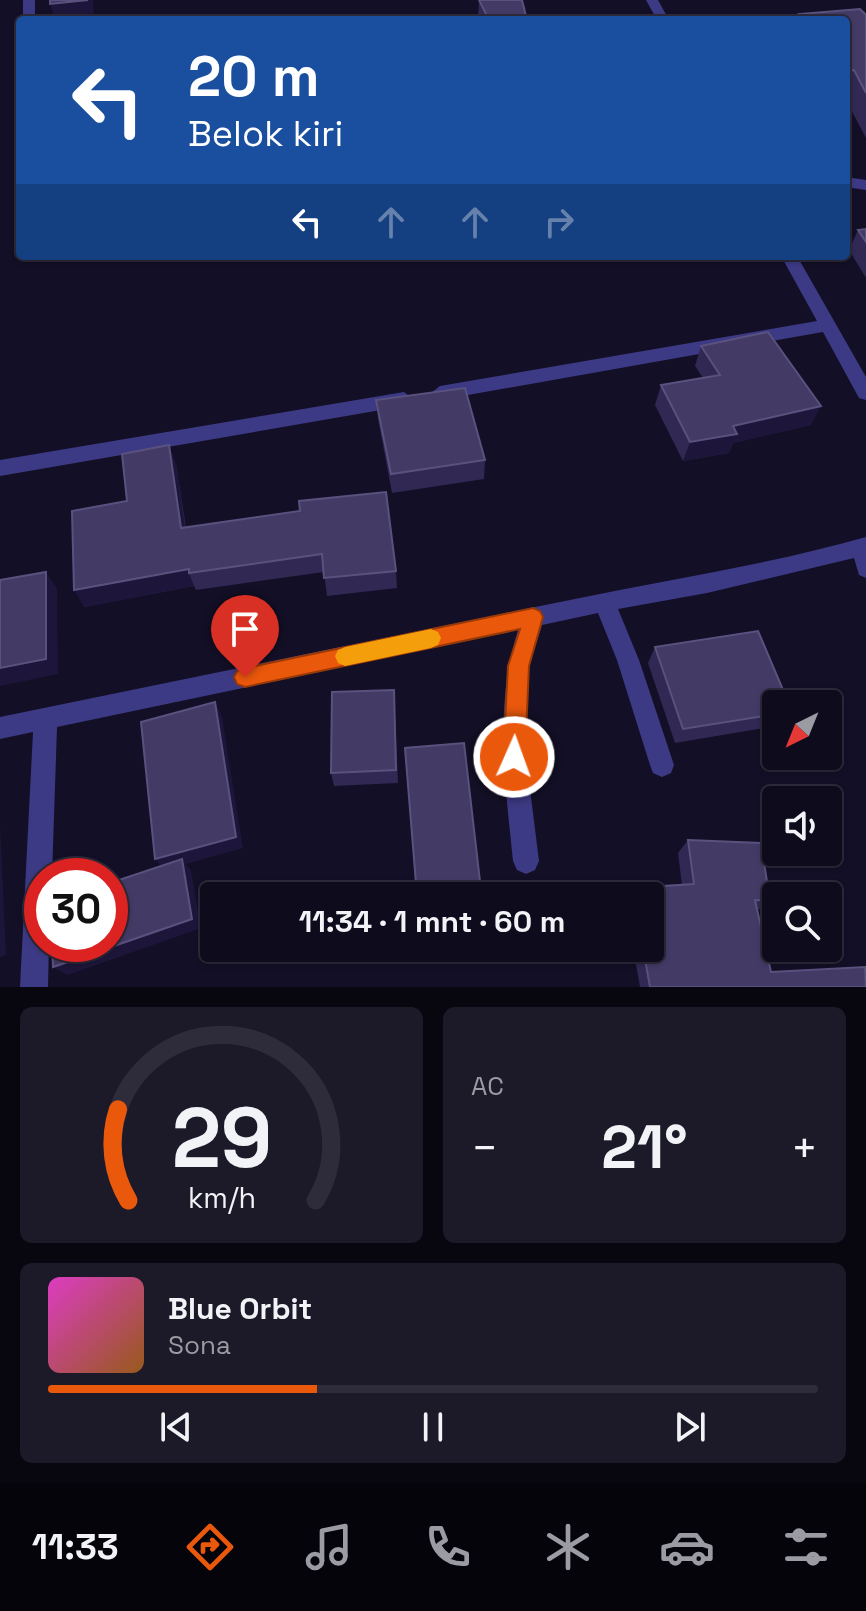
<!DOCTYPE html>
<html lang="id">
<meta charset="utf-8">
<style>
body{margin:0;font-family:"Space Grotesk",sans-serif;background:#1c1929;color:#f1f3f6;height:100vh;display:flex;flex-direction:column;font-size:30px;white-space:nowrap}
*{box-sizing:border-box;margin:0}
p{font-size:26px;color:#9b9ba3}
.icon{flex:none;width:44px;height:44px;fill:none;stroke:currentColor;stroke-width:2;stroke-linecap:round;stroke-linejoin:round}
.map{position:relative;height:987px;overflow:hidden}
.details{display:flex;flex-direction:column;gap:20px;padding:20px;background:#08060f;flex:1}
.details>*{flex:none}
.guide{position:absolute;left:16px;top:16px;width:834px;height:244px;border-radius:8px;box-shadow:0 2px 6px #0004,0 0 0 2px #2e2b3b;background:#1a4fa0;color:#fff;overflow:hidden}
.needle{width:52px;rotate:223deg}
.buttons{position:absolute;left:762px;top:690px;display:grid;gap:16px}
.buttons a{display:grid;place-items:center;width:80px;height:80px;border-radius:8px;background:#0e0b1c;box-shadow:0 2px 6px #0004,0 0 0 2px #2e2b3b;font-size:40px}
.speed{position:absolute;left:24px;top:858px;display:flex;gap:16px;font-size:40px;font-weight:700;text-align:center}
.speed>*{display:grid;place-content:center;width:104px;height:104px;border-radius:50%;background:#0e0b1c;box-shadow:0 2px 6px #0004,0 0 0 2px #2e2b3b;line-height:1}
.speed .limit{border:12px solid #d22;background:#fff;color:#111}
.pin{position:absolute;display:grid;place-items:center;width:68px;height:68px;color:#fff;margin:-82px -34px;border-radius:50% 50% 50% 0;rotate:-45deg;box-shadow:0 0 8px #0007}
.pin .icon{rotate:45deg}
.me{position:absolute;width:88px;margin:-44px;rotate:2deg;stroke-linejoin:round;filter:drop-shadow(0 0 6px #0008)}
.turn{display:flex;align-items:center;gap:28px;height:168px;padding:0 40px;font-size:36px}
.turn .icon{width:104px;height:104px;stroke-width:2.5}
.turn b{display:block;font-size:56px;line-height:68px}
.lanes{display:flex;align-items:center;height:76px;padding:0 40px;background:#0003;justify-content:center;gap:40px;direction:ltr}
.lanes .off{opacity:.35}
.big{font-size:60px;font-weight:600;line-height:1.1}
.details .tile{flex:1;display:flex;flex-direction:column;justify-content:center;gap:12px;min-width:0;padding:0 28px;border-radius:12px;background:#1c1929}
.details .dial{align-items:center;gap:0}
.dial svg{height:208px;overflow:visible;fill:none;stroke:#2e2b3b;stroke-width:7;stroke-linecap:round;text-anchor:middle}
.dial text{fill:#f1f3f6;stroke:none}
.song{display:flex;align-items:center;gap:24px}
.cover{width:96px;height:96px;border-radius:12px;background:linear-gradient(135deg,hsl(310 70% 55%),hsl(30 70% 35%))}
.played{height:8px;border-radius:4px;background:linear-gradient(90deg,#ea580c 35%,#2e2b3b 35%)}
.keys{display:flex;justify-content:space-around;direction:ltr}
.heat{display:flex;justify-content:space-between;align-items:center;font-size:44px;direction:ltr}
.details .tiles{flex:1;display:grid;gap:20px;grid-template-columns:1fr 1fr}
.tile:last-child{grid-column:span 2}
.trip{position:absolute;left:200px;top:882px;width:464px;height:80px;border-radius:8px;background:#0e0b1c;box-shadow:0 2px 6px #0004,0 0 0 2px #2e2b3b;font-weight:600;line-height:80px;text-align:center}
.menu{display:flex;height:128px;justify-content:space-around;align-items:center;background:#06040b;color:#9b9ba3}
.menu .icon{width:56px;height:56px}
.menu .active{color:#ea580c}
.menu b{font-size:36px;color:#f1f3f6}
.map>svg:first-child{display:block}
.lines{fill:none;stroke-linecap:round;stroke-linejoin:round}
.service{fill:#3d3a85;fill-rule:evenodd}
.minor{fill:#3d3a85;fill-rule:evenodd}
.wall{fill:#312854}
.shaded-wall{fill:#1d163a}
.building{fill:#433a66;stroke:#5a527e;stroke-width:2}
.route{fill:#ea580c;stroke:#983908;stroke-width:2}
.slow{fill:#f59e0b}
</style>
<div class="map">
<svg width="866" height="987" viewBox="0 0 866 987">
<rect width="100%" height="100%" fill="#130f26"/>
<g class="lines">
<rect class="service" x="23" y="0" width="12" height="20"/>
<g class="minor">
<polygon points="646,0 658,0 669,20 657,20"/>
<polygon points="846,177 866,180 866,190 846,187"/>
<polygon points="781,256 797,256 866,377 866,400 859,398 823,332 440,400 431,393 440,386 817,321"/>
<polygon points="404,392 413,399 404,406 0,476 0,460"/>
<path d="M866,537V578L859,575L854,558L707,593L618,609L639,660L674,765L671,773L662,777L653,773L650,765L617,660L598,613L542,625L529,666L526,757L539,861L535,870L526,874L517,870L513,861C505,782 494,707 518,630L57,727L52,876H42V944H49L48,987H20L33,732L0,739V717C190,678 380,639 570,600C669,579 768,565 866,537Z"/>
</g>
</g>
<g class="wall">
<polygon points="479,0 527,20 479,20 478,18"/>
<polygon points="799,14 866,15 866,138 846,100 846,20 797,20"/>
<polygon points="866,229 866,278 849,250 858,230"/>
<polygon points="701,346 811,425 733,443 729,453 683,461 655,405 661,385 703,378 695,366"/>
<polygon points="376,400 485,460 484,479 392,493 378,419"/>
<polygon points="176,464 186,528 300,511 396,571 397,588 327,596 324,572 196,590 194,586 84,607 127,501"/>
<polygon points="655,647 776,704 776,726 675,743 648,663"/>
<polygon points="394,690 398,783 334,786 331,773"/>
<polygon points="688,840 770,901 757,911 771,972 866,987 640,987 633,948 650,948 650,896 626,896 632,888 682,885 678,853"/>
<polygon points="481,890 480,896 416,896"/>
</g>
<g class="shaded-wall">
<polygon points="88,0 93,0 94,20 55,20 50,4"/>
<polygon points="821,406 811,425 733,443 729,453 683,461 690,442 733,426"/>
<polygon points="169,445 176,464 188,546 181,528"/>
<polygon points="189,569 189,573 194,586 84,607 74,590"/>
<polygon points="46,572 57,589 58,674 0,686 0,668"/>
<polygon points="215,702 222,717 243,848 186,864 191,870 201,928 68,975 53,967 165,870 155,859"/>
<polygon points="0,823 6,955 0,957"/>
</g>
<g class="building">
<polygon points="50,0 88,0 50,4"/>
<polygon points="479,0 522,0 527,20 489,20"/>
<polygon points="860,9 866,15 866,93 854,70 846,71 846,20 803,20 799,14"/>
<polygon points="343,16 344,20 298,20 298,19"/>
<polygon points="866,229 866,242 858,230"/>
<polygon points="768,332 821,406 733,426 737,434 690,442 661,385 720,375 701,346"/>
<polygon points="465,388 485,460 391,474 376,400"/>
<polygon points="169,445 181,528 300,511 299,501 386,492 396,571 324,578 322,554 189,573 189,569 74,590 72,511 127,501 122,454"/>
<polygon points="46,572 46,659 0,668 0,580"/>
<polygon points="758,631 789,704 776,704 776,714 683,729 655,647"/>
<polygon points="394,690 396,770 331,773 332,692"/>
<polygon points="215,702 236,837 155,859 141,722"/>
<polygon points="464,743 481,890 417,896 405,748"/>
<polygon points="688,840 761,843 770,901 755,900 771,972 865,967 866,987 650,987 643,948 650,948 650,896 633,896 632,888 694,884"/>
<polygon points="182,859 192,919 53,967 52,944 110,944 110,883"/>
</g>
<polygon class="route" points="533,608 540,611 543,617 529,666 525,757 522,765 514,768 506,765 503,757 508,666 520,629 245,687 237,684 234,677 237,671 245,668"/>
<polygon class="slow" points="431,629 438,632 441,638 438,645 431,648 345,666 338,663 335,656 338,650 345,647"/>
</svg>
<div class="buttons">
<a><svg class="needle" viewBox="-14 -14 28 28"><path d="M0-13l5 13h-10z" fill="#e53935"/><path d="M0 13l5-13h-10z" fill="#9b9ba3"/></svg></a>
<a><svg class="icon" aria-label="sound" viewBox="0 0 24 24"><path d="M4 9h4l5-4v14l-5-4H4zM17 9q2 3 0 6"/></svg></a>
<a><svg class="icon" aria-label="search" viewBox="0 0 24 24"><circle cx="10" cy="10" r="6"/><path d="M15 15l6 6"/></svg></a>
</div>
<div class="speed"><div class="limit">30</div></div>
<div class="pin" style="left:245px;top:677px;background:#d93025"><svg class="icon" aria-label="arrive" viewBox="0 0 24 24"><path d="M6 21V4h12l-3 4 3 4H6"/></svg></div>
<svg class="me" style="left:514px;top:757px" viewBox="-20 -20 40 40"><circle r="17" fill="#ea580c" stroke="#fff" stroke-width="3"/><path d="M0-11L8 9 0 5-8 9z" fill="#fff"/></svg>
<div class="trip">11:34 · 1 mnt · 60 m</div>
<div class="guide">
<div class="turn"><svg class="icon" aria-label="left" viewBox="0 0 24 24"><path d="M17 20v-9H6M10 6l-5 5 5 5"/></svg><div><b>20 m</b>Belok kiri</div></div>
<div class="lanes"><svg class="icon" aria-label="left" viewBox="0 0 24 24"><path d="M17 20v-9H6M10 6l-5 5 5 5"/></svg><svg class="icon off" aria-label="ahead" viewBox="0 0 24 24"><path d="M12 20V5M6 11l6-6 6 6"/></svg><svg class="icon off" aria-label="ahead" viewBox="0 0 24 24"><path d="M12 20V5M6 11l6-6 6 6"/></svg><svg class="icon off" aria-label="right" viewBox="0 0 24 24"><path d="M7 20v-9h11M14 6l5 5-5 5"/></svg></div>
</div>
</div>
<section class="details">
<div class="tiles">
<div class="tile dial"><svg viewBox="0 0 100 80">
<path d="M14 69A42 42 0 1 1 86 69"/>
<path d="M14 69A42 42 0 0 1 10 34" stroke="#ea580c"/>
<text x="50" y="56" font-size="32" font-weight="700">29</text>
<text x="50" y="72" font-size="11">km/h</text>
</svg></div>
<div class="tile"><p>AC</p>
<div class="heat"><a>−</a><b class="big">21°</b><a>+</a></div>
</div>
<div class="tile">
<div class="song"><i class="cover"></i><div><b>Blue Orbit</b><p>Sona</p></div></div>
<div class="played"></div>
<div class="keys"><svg class="icon" aria-label="previous" viewBox="0 0 24 24"><path d="M18 5L8 12l10 7zM5 5v14"/></svg><svg class="icon" aria-label="pause" viewBox="0 0 24 24"><path d="M8 5v14M16 5v14"/></svg><svg class="icon" aria-label="next" viewBox="0 0 24 24"><path d="M6 5l10 7-10 7zM19 5v14"/></svg></div>
</div>
</div>
</section>
<nav class="menu">
<b>11:33</b>
<svg class="icon active" aria-label="directions" viewBox="0 0 24 24"><path d="M12 3l9 9-9 9-9-9zM9 14v-3h6M13 9l2 2-2 2"/></svg>
<svg class="icon" aria-label="music" viewBox="0 0 24 24"><path d="M9 18V5l10-2v13"/><circle cx="6" cy="18" r="3"/><circle cx="16" cy="16" r="3"/></svg>
<svg class="icon" aria-label="phone" viewBox="0 0 24 24"><path d="M5 4h4l2 5-3 2q2 4 5 5l2-3 5 2v4C11 20 4 13 5 4z"/></svg>
<svg class="icon" aria-label="climate" viewBox="0 0 24 24"><path d="M12 3v18M4 7l16 10M4 17L20 7"/></svg>
<svg class="icon" aria-label="car" viewBox="0 0 24 24"><path d="M5 17H2v-5l4-1 3-4h7l3 4 3 1v5h-3M9 17h6M6 11h13"/><circle cx="7" cy="17" r="2"/><circle cx="17" cy="17" r="2"/></svg>
<svg class="icon" aria-label="filters" viewBox="0 0 24 24"><path d="M4 7h16M4 17h16"/><circle cx="9" cy="7" r="2"/><circle cx="15" cy="17" r="2"/></svg>
</nav>
